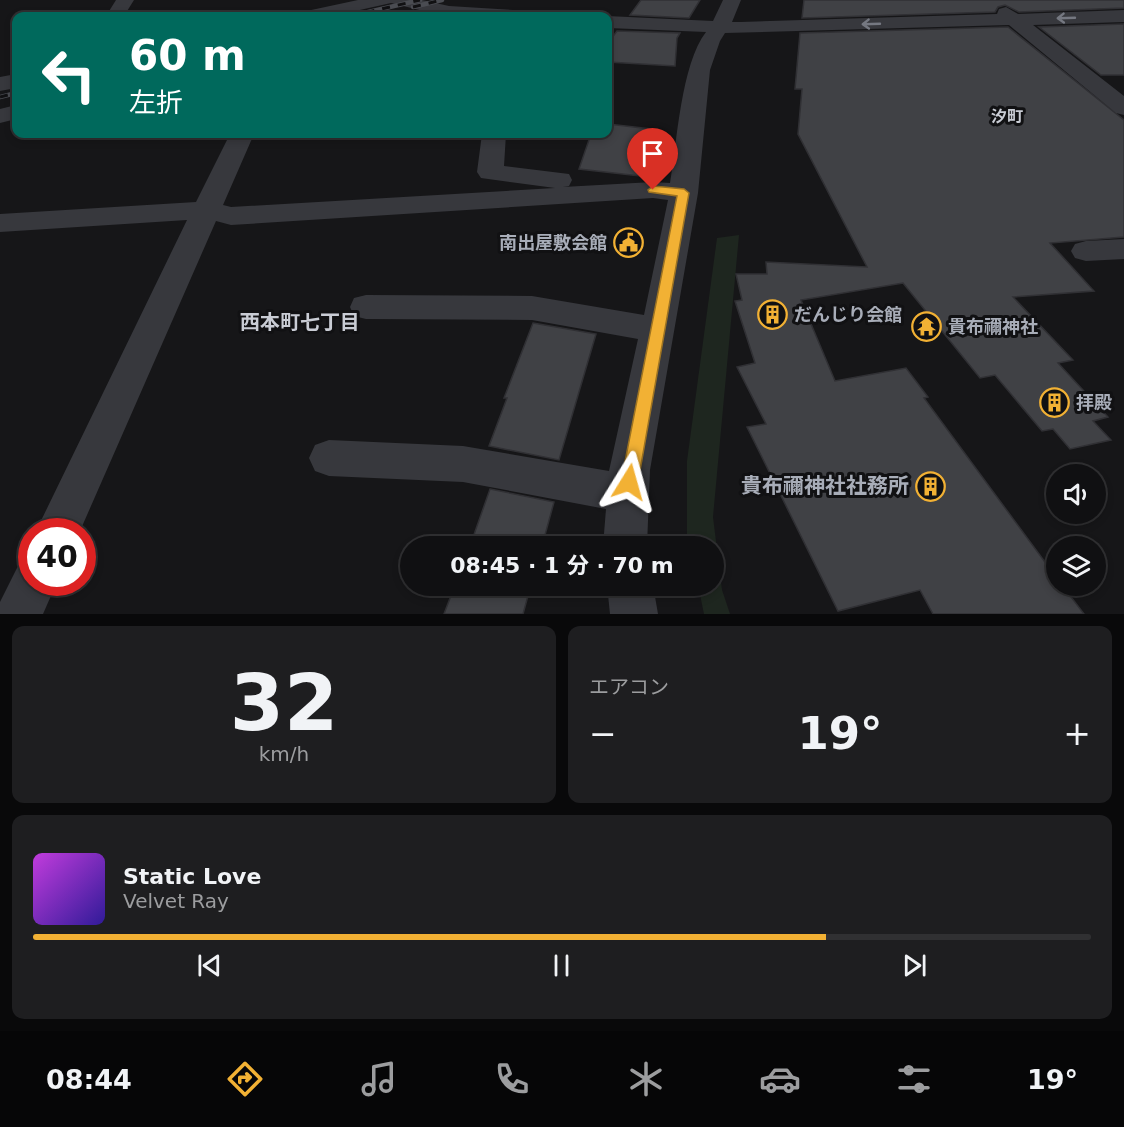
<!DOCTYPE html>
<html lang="ja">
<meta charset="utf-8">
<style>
body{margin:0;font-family:"DejaVu Sans","Noto Sans JP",sans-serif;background:#1e1e20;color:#f1f3f6;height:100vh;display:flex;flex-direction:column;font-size:22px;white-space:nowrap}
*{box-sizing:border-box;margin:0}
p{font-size:20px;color:#9c9d9f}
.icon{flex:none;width:33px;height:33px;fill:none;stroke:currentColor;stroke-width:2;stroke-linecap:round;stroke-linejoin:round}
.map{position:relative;height:614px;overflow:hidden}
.side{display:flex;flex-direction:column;gap:12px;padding:12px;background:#09090a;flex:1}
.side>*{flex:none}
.guide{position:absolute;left:12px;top:12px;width:600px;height:126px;border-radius:12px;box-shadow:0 3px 9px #0003,0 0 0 2px #303032;background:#00695c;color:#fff;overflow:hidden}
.buttons{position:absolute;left:1046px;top:464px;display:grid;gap:12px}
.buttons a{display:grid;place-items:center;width:60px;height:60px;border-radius:50%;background:#101012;box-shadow:0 3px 9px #0003,0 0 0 2px #303032;font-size:30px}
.speed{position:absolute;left:18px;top:518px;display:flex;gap:12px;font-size:30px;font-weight:700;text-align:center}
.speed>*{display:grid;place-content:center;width:78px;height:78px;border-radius:50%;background:#101012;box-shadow:0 3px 9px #0003,0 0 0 2px #303032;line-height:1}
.speed .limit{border:9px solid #d22;background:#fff;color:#111}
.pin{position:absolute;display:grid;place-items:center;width:51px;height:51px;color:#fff;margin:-62px -26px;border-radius:50% 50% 50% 0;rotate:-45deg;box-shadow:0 0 6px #0007}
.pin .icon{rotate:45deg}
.me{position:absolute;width:66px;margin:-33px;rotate:8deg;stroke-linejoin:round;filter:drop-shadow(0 0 4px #0008)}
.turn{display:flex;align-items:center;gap:21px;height:126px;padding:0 18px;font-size:27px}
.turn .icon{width:78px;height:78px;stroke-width:2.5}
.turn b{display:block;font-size:42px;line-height:51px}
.big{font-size:45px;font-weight:700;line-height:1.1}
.side .tile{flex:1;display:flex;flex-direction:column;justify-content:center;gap:9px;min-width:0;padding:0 21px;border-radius:12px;background:#1e1e20}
.side .dial{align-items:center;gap:0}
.dial b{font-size:78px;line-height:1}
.song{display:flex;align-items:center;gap:18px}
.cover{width:72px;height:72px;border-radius:9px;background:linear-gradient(135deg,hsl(290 70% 55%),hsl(250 70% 35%))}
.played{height:6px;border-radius:3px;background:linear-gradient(90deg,#f2b134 75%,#303032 75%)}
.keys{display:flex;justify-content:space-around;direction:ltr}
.heat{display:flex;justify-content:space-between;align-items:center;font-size:33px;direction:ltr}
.side .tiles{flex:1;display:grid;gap:12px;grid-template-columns:1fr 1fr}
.tile:last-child{grid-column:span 2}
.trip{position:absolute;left:400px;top:536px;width:324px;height:60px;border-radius:30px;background:#101012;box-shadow:0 3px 9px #0003,0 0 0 2px #303032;font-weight:700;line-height:60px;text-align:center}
.dock{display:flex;height:96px;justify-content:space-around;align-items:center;background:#060607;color:#9c9d9f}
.dock .icon{width:42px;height:42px}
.dock .active{color:#f2b134}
.dock b{font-size:27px;color:#f1f3f6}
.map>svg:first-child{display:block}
.green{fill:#1e261f}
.building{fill:#404145;stroke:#303034;stroke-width:1.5}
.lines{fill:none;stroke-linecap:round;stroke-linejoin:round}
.minor{fill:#37383d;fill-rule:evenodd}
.rail-casing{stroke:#4a4c52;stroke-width:4.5}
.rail{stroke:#111113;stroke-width:3;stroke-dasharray:8;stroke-linecap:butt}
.oneway{stroke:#757881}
.route{fill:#f2b134;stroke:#9d7322;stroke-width:1.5}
.labels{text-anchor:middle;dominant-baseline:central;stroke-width:6;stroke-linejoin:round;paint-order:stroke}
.far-neighbourhood-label{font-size:16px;font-weight:bold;fill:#c9ccd4;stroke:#111113}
.poi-label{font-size:18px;font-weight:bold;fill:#a8adb8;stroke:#111113;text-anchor:start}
.neighbourhood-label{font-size:20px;font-weight:bold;fill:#c9ccd4;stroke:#111113}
.near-poi-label{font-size:21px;font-weight:bold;fill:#a8adb8;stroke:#111113;text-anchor:end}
</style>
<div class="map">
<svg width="1124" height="614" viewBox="0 0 1124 614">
<rect width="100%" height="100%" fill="#161618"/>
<polygon class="green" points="739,235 713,517 722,590 730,614 704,614 698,585 714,585 714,546 690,546 687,534 687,461 717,238"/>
<g class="building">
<polygon points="641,0 700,0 689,18 630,15"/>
<polygon points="804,0 1124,0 1124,8 1019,12 1005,5 998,7 995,12 802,18"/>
<polygon points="1124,24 1124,75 1101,75 1039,27"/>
<polygon points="1008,27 1124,120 1124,237 1050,243 1094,291 1013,297 1073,360 1058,363 1108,417 1093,421 1111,440 1070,449 1053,429 1042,431 995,375 980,378 903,283 801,300 835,381 906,368 928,397 924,398 1056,577 1056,585 1062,585 1084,614 933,614 920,590 838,611 747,427 766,424 737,367 755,363 735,301 742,300 736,274 767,274 766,262 867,267 798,134 802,89 795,89 800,33"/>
<polygon points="617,31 680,33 677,38 675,66 608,62 608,43"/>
<polygon points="608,124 651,129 640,176 579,169 591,134 608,134"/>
<polygon points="533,323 596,334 559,460 489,446 507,398 504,398"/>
<polygon points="490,489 554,502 542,546 470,546"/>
<polygon points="455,585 531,585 523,614 444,614"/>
</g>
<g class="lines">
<g class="minor">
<polygon points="116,0 134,0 124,16 106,16"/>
<polygon points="358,0 422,0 449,6 513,10 520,12 523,16 444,16 391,3 333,16 299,16 302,12"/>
<path d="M723,0H741L732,22H741L997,14L999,9L1006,7L1018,14L1124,10V22L1033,25L1124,96V115L1116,113L1009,25L725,33L720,41L710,70L698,193L650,470L647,546H603L606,509L463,482L329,476L315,471L309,458L315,445L329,440L463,446L609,471L638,339L532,320L366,319L354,316L350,307L354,298L366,295L532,296L644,315L668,200L653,198L231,225L216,221L80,531H36L187,220L0,232V214L196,202L230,134H254L223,205L231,207L555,188L481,178L477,172L482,134H506L504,166L569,174L572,180L569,186L563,187L653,182L670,183C677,143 681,64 706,32L608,28L607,16L713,21Z"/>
<polygon points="16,74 16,88 0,91 0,77"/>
<polygon points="16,105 16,119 0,123 0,109"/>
<polygon points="1124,239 1124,259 1086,261 1075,258 1071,251 1075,244 1086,241"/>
<polygon points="32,560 32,582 57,582 43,614 0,614 0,602 18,566"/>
<polygon points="607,585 653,585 658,614 610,614"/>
</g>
<defs>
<g id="rail">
<polyline points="413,7 442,0"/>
<polyline points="351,16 420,0"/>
<polyline points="0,97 16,93"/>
</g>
</defs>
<use href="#rail" class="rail-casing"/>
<use href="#rail" class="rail"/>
</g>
<defs><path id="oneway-shaft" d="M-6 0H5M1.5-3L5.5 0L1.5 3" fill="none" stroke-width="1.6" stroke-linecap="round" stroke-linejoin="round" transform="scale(1.5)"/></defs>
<g class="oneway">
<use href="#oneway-shaft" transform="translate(1066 18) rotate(178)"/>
<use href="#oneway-shaft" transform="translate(871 24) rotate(178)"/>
</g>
<polygon class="route" points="653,186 684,189 689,193 638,482 635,488 629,490 623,488 621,482 677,196 649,192 648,190"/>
<defs>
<symbol id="civic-ring" viewBox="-11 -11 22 22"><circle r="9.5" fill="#111113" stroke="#f2b134" stroke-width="1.5"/><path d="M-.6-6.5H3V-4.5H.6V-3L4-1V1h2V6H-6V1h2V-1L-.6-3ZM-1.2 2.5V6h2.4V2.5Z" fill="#f2b134"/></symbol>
<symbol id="building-ring" viewBox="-11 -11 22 22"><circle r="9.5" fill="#111113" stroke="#f2b134" stroke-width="1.5"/><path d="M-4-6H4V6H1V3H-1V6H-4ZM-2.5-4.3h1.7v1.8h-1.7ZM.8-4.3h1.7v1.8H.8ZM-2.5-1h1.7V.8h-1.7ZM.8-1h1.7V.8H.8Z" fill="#f2b134"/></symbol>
<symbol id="temple-ring" viewBox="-11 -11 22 22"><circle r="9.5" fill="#111113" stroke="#f2b134" stroke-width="1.5"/><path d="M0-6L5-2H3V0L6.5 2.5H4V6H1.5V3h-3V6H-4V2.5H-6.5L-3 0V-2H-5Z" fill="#f2b134"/></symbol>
</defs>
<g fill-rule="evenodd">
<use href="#civic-ring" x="612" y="226" width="33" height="33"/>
<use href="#building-ring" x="756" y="298" width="33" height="33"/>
<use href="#temple-ring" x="910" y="310" width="33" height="33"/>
<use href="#building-ring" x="1038" y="386" width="33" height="33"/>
<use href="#building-ring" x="914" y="470" width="33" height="33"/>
</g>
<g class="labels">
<g class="far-neighbourhood-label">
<text x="1007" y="116">汐町</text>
</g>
<g class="poi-label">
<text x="607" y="242" text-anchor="end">南出屋敷会館</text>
<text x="794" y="314">だんじり会館</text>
<text x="948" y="326">貴布禰神社</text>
<text x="1076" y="402">拝殿</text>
</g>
<g class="neighbourhood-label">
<text x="300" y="322">西本町七丁目</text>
</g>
<g class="near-poi-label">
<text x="909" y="486">貴布禰神社社務所</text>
</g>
</g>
</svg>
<div class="buttons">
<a><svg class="icon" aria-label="sound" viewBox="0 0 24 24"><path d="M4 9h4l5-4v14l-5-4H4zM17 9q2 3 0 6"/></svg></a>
<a><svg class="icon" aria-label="layers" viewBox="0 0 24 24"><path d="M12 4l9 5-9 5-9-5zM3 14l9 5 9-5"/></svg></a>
</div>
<div class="speed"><div class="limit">40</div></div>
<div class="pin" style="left:653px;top:190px;background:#d93025"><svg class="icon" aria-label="arrive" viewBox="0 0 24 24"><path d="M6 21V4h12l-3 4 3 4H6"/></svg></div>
<svg class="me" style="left:629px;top:482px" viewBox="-20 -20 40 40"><path d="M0-17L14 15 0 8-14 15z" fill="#f2b134" stroke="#fff" stroke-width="4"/></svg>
<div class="trip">08:45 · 1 分 · 70 m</div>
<div class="guide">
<div class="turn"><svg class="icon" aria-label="left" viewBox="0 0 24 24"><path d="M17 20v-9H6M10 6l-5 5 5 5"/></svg><div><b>60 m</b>左折</div></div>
</div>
</div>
<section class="side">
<div class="tiles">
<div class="tile dial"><b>32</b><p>km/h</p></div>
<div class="tile"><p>エアコン</p>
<div class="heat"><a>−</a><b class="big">19°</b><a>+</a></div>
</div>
<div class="tile">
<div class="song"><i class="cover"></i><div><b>Static Love</b><p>Velvet Ray</p></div></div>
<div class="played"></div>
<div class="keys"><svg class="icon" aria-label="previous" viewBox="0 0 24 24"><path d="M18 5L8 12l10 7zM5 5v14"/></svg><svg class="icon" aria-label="pause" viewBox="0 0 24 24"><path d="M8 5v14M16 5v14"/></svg><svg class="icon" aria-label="next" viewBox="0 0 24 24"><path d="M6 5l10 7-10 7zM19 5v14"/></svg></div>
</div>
</div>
</section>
<nav class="dock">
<b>08:44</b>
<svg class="icon active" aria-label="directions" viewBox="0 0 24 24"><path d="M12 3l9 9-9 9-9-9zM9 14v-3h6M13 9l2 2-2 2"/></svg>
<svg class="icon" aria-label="music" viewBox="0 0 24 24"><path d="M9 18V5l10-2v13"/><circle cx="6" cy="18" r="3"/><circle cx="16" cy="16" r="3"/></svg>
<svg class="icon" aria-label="phone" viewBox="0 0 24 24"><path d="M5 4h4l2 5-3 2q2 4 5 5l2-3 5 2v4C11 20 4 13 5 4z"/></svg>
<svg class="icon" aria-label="climate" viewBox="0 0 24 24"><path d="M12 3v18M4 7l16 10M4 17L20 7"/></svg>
<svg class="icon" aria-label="car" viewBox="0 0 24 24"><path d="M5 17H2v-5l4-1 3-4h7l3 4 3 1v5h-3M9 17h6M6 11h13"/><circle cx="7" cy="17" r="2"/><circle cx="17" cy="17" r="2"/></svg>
<svg class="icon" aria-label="filters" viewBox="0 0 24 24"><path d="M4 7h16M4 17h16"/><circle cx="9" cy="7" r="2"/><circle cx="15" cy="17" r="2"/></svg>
<b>19°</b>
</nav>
